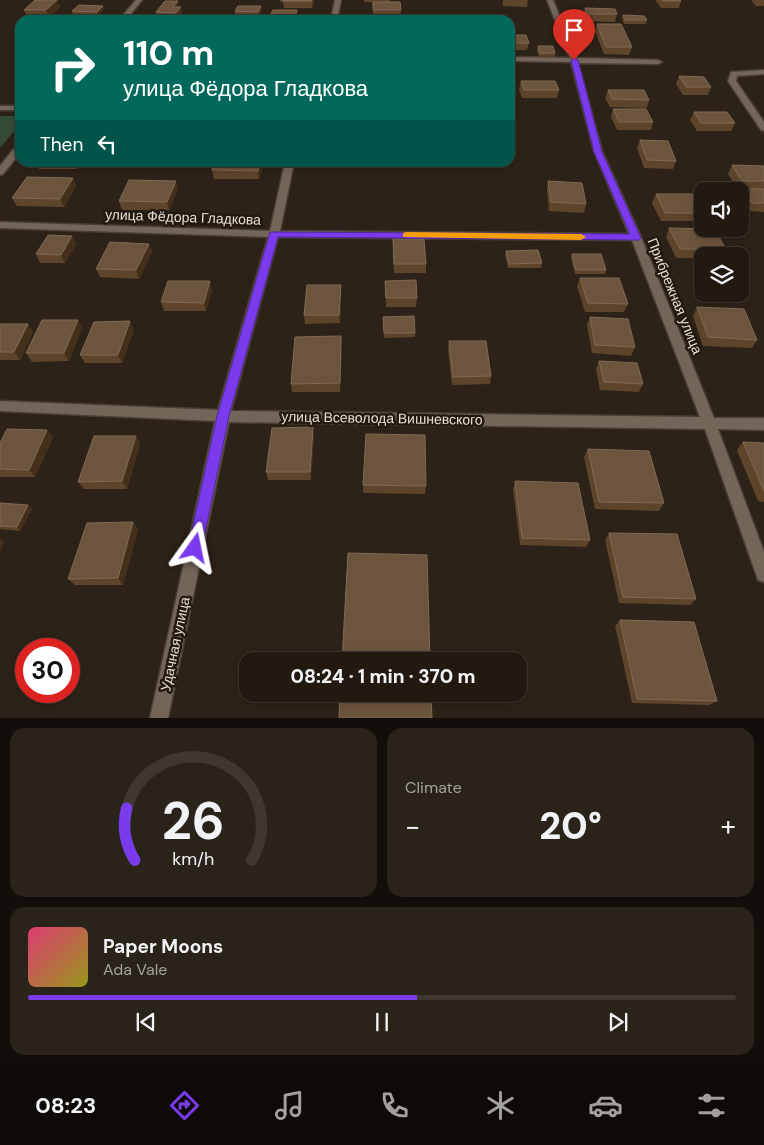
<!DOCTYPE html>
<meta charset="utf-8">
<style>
body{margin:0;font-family:"DM Sans",sans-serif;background:#2a231a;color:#f1f3f6;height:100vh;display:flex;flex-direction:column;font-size:19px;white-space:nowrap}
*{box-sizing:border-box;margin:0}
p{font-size:16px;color:#a2a19f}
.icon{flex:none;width:28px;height:28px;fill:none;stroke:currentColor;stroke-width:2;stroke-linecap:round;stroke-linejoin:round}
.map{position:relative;height:718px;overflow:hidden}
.details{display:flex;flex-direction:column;gap:10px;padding:10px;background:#130e09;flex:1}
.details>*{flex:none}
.banner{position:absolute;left:15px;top:15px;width:500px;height:152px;border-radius:15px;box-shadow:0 2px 8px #0003,0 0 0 1px #3f3831;background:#00695c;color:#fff;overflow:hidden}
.buttons{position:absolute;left:694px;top:182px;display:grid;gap:10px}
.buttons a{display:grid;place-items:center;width:55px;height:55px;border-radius:10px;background:#221a11;box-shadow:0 2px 8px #0003,0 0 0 1px #3f3831;font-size:25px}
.speed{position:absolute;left:15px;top:638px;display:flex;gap:10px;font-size:25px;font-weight:700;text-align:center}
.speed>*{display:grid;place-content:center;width:65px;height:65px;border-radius:50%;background:#221a11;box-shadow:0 2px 8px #0003,0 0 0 1px #3f3831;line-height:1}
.speed .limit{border:8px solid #d22;background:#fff;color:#111}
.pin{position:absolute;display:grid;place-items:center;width:42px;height:42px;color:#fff;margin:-51px -21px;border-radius:50% 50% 50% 0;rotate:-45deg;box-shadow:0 0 5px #0007}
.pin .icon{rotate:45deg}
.me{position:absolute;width:55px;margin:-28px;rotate:12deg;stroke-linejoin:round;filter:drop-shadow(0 0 4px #0008)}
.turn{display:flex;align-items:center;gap:18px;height:105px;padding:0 25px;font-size:22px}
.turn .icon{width:65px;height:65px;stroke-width:2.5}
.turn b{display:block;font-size:35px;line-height:42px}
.then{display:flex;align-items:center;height:48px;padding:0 25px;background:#0003;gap:10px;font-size:19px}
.big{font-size:38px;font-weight:800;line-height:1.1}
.details .card{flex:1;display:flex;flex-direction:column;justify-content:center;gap:8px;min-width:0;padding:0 18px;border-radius:15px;background:#2a231a}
.details .dial{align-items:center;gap:0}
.dial svg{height:130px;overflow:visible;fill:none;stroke:#3f3831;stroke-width:7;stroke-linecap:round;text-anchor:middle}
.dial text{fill:#f1f3f6;stroke:none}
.song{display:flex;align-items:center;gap:15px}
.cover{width:60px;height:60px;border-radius:8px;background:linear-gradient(135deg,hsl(340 70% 55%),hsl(60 70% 35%))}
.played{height:5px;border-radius:2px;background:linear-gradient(90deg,#7c3aed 55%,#3f3831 55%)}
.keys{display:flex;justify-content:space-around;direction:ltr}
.heat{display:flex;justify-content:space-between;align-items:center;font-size:28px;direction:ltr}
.details .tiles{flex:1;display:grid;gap:10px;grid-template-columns:1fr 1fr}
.card:last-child{grid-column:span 2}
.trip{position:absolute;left:239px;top:652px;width:288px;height:50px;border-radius:15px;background:#221a11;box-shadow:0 2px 8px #0003,0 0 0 1px #3f3831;font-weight:800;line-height:50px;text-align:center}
.tabs{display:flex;height:80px;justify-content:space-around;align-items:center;background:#0e0a07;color:#a2a19f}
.tabs .icon{width:35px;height:35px}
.tabs .current{color:#7c3aed}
.tabs b{font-size:22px;color:#f1f3f6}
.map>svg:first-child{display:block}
.green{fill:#364b33}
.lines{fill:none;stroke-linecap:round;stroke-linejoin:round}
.street-casing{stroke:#473e36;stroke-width:3}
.street{fill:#736659;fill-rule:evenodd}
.wall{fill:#5e442b}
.shaded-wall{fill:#442f1b}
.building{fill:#6d543d;stroke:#806a55}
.route{fill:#7c3aed;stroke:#51269a}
.slow{fill:#f59e0b}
.labels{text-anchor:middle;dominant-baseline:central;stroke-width:5;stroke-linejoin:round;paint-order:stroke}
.street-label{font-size:14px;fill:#e5ded6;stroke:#23190e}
</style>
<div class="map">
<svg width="764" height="718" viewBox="0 0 764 718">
<rect width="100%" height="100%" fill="#2d2217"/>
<polygon class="green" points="0,116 20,116 20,124 0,148"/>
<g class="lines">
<defs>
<g id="street">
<polygon points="136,0 142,0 126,20 119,20"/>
<polygon points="335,0 341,0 337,20 331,20"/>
<path d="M547,0H553L577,58L658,60L662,62L658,64L578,63L602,151L641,237L714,418H764V430L718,429L764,552V582L758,580L756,574L705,429L229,422L168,718H150L215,421L0,411V401L218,410L268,237L0,228V222L270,231L285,162H294L280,231L629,234L594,151L571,62L510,61V57L570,58ZM278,237L632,240L700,417L231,411Z"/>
<polygon points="764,70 764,74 737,76 736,81 764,122 764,131 761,130 728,81 731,72"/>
<rect x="0" y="106" width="20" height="4"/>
<polygon points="20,144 20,153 3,174 0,175 0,166 17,145"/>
</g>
</defs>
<use href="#street" class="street-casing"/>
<use href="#street" class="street"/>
</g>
<g class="wall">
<polygon points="57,0 60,7 49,17 27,17 24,10"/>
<polygon points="280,0 314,0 314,2 312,8 284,8 283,2 280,2"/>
<rect x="364" y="0" width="26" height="2"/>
<polygon points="503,0 528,0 527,7 503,6"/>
<polygon points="655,0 680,0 681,1 679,8 661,8"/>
<polygon points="751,0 764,0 764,6 756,6"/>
<polygon points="400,2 401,17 389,17 389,20 375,19 375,17 373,17 373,10"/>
<polygon points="103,6 104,9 98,16 73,15 72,11"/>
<polygon points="179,7 182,14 178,20 158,20 156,12"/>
<polygon points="585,8 617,14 615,22 585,21 583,16"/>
<polygon points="262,10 259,16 235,15 235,11"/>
<polygon points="297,10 298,18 297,20 271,20 270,16"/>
<polygon points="623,15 647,20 646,24 624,24 622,19"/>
<polygon points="597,24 632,47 629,55 604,54 595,31"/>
<polygon points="510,25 515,35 529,43 527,50 510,50"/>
<polygon points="538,46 555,53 555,57 539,57 537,50"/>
<polygon points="679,76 711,87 708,95 683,95 676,84"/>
<polygon points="521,81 559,90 557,98 522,98 519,89"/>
<polygon points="608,90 649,100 647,108 610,107 605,98"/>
<polygon points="613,109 653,122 651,130 617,130 611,117"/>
<polygon points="694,112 735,123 731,131 697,131 690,120"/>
<polygon points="640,140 676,161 673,169 644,168 637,148"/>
<polygon points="36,162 81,162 77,169 39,169"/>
<polygon points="264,162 259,179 214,179 212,170"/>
<rect x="393" y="162" width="33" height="2"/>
<polygon points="732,165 764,166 764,212 748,211 740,198 740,195 743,189 737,189 728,174"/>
<polygon points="548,181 586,204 584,213 549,211 547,190"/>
<polygon points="76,186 64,207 17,206 12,198"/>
<polygon points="178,189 169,210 122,210 119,201"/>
<polygon points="656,194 702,197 702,221 661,221 652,203"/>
<polygon points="669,228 726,249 722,256 702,256 702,258 676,258 666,237"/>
<polygon points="393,239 426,264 426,273 394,273"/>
<polygon points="76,244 65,263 40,263 36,254"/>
<polygon points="149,244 152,252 139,279 100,277 96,269"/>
<polygon points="506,251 542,263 541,268 508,268 505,255"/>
<polygon points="572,254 606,270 605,274 575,274 571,258"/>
<polygon points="580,278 628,304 624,312 585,312 577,286"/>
<polygon points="385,281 417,298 416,307 386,307"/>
<polygon points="341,285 341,294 340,323 305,324 304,315"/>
<polygon points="212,290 206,311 164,311 161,302"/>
<polygon points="697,307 757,340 752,348 703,346 693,316"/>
<polygon points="383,317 415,333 415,337 384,338"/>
<polygon points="590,317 635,347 631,356 592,353 587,325"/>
<polygon points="0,324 28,324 33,332 20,360 0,360"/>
<polygon points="82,328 69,361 32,362 26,353"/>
<polygon points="134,330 122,363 85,363 80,355"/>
<polygon points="341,336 342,345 340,392 292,392 291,384"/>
<polygon points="449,341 491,376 490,384 452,385 448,350"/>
<polygon points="599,361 643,384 639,392 600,390 596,369"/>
<polygon points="314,435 311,480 268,480 266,472"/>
<polygon points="136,436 140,444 127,489 84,489 78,482"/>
<polygon points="53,437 35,477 0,477 0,443"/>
<polygon points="743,442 764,443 764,502 758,501 737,450"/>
<polygon points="588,449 664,503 659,511 595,509 584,457"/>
<polygon points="515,481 590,540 586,547 520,545 513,489"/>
<polygon points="363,485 426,486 425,494 363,493"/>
<polygon points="0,503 28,505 32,509 20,531 0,529"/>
<polygon points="133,522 138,529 123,585 75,585 68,579"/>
<polygon points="609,533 696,599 690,605 619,603 605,540"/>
<polygon points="620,620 717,701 709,705 632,703 615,626"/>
</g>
<g class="shaded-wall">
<polygon points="57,0 60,7 49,17 46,10"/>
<polygon points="312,0 314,0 314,2 312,8"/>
<polygon points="178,1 179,8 175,14 173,7"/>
<polygon points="103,6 104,9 98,16 97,12"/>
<polygon points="261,6 262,10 259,16 258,12"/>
<polygon points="181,7 182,14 178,20 176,13"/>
<polygon points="297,10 298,18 297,20 295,20 295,17"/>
<polygon points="75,162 81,162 77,169"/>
<polygon points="260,162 264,162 259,179 258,171"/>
<polygon points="73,178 76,186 64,207 60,199"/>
<polygon points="176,181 178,189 169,210 167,202"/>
<polygon points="72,236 76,244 65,263 61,255"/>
<polygon points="149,244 152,252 139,279 136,270"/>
<polygon points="210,281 212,290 206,311 204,303"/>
<polygon points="341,285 341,294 340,323 339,315"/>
<polygon points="78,320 82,328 69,361 64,353"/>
<polygon points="130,321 134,330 122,363 118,355"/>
<polygon points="28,324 33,332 20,360 14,352"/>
<polygon points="341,336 342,345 340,392 340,383"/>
<polygon points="313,427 314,435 311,480 310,472"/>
<polygon points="47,430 53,437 35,477 29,470"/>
<polygon points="136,436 140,444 127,489 122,481"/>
<polygon points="28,505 32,509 20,531 17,527"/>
<polygon points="133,522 138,529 123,585 118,578"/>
<polygon points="0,538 4,542 0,552"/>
</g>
<g class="building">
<polygon points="35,0 57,0 46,10 24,10"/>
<rect x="283" y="0" width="29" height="1"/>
<polygon points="662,0 680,0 681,1 663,1"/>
<polygon points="165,1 178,1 173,7 181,7 176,13 156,12"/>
<polygon points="373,2 400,2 401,10 373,10"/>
<polygon points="79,5 103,6 97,12 72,11"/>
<polygon points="238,6 261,6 258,12 235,11"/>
<polygon points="585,8 615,9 617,14 587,14"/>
<polygon points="273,10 297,10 295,17 270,16"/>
<polygon points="376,15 389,15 388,20 362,20 362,18 375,19"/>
<polygon points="623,15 644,16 647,20 625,20"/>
<polygon points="232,17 256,17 255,20 230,20"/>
<polygon points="198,18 211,19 210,20 197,20"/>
<polygon points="301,18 320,18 319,20 300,20"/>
<polygon points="597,24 621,24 632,47 606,47"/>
<polygon points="510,25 512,25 515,35 526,35 529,43 510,43"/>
<polygon points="538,46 553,46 555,53 540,53"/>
<polygon points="679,76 704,77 711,87 686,87"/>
<polygon points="521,81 555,81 559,90 524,90"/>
<polygon points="608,90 644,90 649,100 612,99"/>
<polygon points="613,109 646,109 653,122 619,122"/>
<polygon points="694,112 727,112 735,123 701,123"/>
<polygon points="640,140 668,141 676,161 647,160"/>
<polygon points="215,162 260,162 258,171 212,170"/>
<polygon points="732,165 764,166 764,181 742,181"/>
<polygon points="27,177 73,178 60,199 12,198"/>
<polygon points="129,180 176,181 167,202 119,201"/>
<polygon points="548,181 582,183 586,204 551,202"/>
<polygon points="743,189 764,189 764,203 752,203"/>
<polygon points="656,194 701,194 702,197 702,213 665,213"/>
<polygon points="669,228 714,229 726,249 680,249"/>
<polygon points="48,235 72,236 61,255 36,254"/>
<polygon points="393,239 424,239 426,264 394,264"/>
<polygon points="110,242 149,244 136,270 96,269"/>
<polygon points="538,250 542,263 509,264 506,251"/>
<polygon points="572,254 601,254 606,270 576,270"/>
<polygon points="580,278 619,278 628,304 588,303"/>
<polygon points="416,280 417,298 386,298 385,281"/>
<polygon points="168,281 210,281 204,303 161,302"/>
<polygon points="307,285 341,285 339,315 304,315"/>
<polygon points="697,307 744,309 757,340 708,337"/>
<polygon points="414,316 415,333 384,333 383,317"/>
<polygon points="590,317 628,319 635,347 595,345"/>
<polygon points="42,320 78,320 64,353 26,353"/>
<polygon points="130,321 118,355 80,355 94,322"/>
<polygon points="0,324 28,324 14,352 0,352"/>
<polygon points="341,336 340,383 291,384 295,337"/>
<polygon points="449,341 486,341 491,376 453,377"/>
<polygon points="599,361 637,363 643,384 604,382"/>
<polygon points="313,427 310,472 266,472 272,428"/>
<polygon points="7,429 47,430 29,470 0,469 0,443"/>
<polygon points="366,434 425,435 426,486 363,485"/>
<polygon points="94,436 136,436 122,481 78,482"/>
<polygon points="743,442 764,443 764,491"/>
<polygon points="588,449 649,451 664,503 599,502"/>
<polygon points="515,481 578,483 590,540 522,538"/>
<polygon points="0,503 28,505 17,527 0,526"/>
<polygon points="133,522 118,578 68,579 87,523"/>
<polygon points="609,533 677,534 696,599 623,597"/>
<polygon points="348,553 427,555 430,661 342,661"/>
<polygon points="620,620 694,622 717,701 637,699"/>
<polygon points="340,694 431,694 432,718 339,718"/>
</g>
<polygon class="route" points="574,58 578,60 602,152 641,238 639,240 278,237 229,416 202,548 200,553 195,555 190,553 188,548 217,416 270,232 630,234 594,152 571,60"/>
<polygon class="slow" points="406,232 581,234 586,237 581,240 403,237 403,233"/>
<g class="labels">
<g class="street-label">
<text transform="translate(183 217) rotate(2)">улица Фёдора Гладкова</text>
<text transform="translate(675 296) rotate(68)">Прибрежная улица</text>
<text transform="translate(382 418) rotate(1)">улица Всеволода Вишневского</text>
<text transform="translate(175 644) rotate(-78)">Удачная улица</text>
</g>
</g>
</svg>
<div class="buttons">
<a><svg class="icon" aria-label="sound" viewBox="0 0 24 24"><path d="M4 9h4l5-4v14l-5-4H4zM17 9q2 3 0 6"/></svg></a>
<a><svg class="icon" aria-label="layers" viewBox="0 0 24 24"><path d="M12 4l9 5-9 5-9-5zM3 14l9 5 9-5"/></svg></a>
</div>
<div class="speed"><div class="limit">30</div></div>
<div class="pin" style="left:574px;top:60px;background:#d93025"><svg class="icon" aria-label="arrive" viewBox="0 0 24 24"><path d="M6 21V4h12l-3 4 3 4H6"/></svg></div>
<svg class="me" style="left:195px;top:548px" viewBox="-20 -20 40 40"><path d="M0-17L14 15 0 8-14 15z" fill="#7c3aed" stroke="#fff" stroke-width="4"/></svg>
<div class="trip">08:24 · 1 min · 370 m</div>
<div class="banner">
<div class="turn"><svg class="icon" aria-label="right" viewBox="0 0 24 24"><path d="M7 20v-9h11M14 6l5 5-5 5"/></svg><div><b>110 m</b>улица Фёдора Гладкова</div></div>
<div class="then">Then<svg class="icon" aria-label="left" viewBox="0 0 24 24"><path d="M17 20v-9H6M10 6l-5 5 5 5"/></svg></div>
</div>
</div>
<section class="details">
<div class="tiles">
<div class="card dial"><svg viewBox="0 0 100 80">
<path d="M14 69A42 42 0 1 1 86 69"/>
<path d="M14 69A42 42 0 0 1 9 37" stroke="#7c3aed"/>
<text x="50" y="56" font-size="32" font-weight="700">26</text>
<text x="50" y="72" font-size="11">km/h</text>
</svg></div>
<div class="card"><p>Climate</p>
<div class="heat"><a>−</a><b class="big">20°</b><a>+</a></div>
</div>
<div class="card">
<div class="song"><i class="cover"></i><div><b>Paper Moons</b><p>Ada Vale</p></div></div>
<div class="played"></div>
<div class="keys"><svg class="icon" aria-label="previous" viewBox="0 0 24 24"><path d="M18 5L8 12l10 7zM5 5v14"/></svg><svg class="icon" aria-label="pause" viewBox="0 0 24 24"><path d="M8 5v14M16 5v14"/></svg><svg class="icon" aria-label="next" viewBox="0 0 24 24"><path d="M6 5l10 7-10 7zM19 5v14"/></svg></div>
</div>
</div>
</section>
<nav class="tabs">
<b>08:23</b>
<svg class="icon current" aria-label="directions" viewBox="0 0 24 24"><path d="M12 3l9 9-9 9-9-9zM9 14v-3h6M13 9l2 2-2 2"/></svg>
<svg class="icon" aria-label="music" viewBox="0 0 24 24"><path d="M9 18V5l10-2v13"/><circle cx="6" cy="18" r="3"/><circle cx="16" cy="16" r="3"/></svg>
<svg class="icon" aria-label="phone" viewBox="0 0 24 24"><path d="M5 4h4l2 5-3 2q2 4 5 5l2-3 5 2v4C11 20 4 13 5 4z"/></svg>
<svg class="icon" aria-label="climate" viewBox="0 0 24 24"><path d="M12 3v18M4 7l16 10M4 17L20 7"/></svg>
<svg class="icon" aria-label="car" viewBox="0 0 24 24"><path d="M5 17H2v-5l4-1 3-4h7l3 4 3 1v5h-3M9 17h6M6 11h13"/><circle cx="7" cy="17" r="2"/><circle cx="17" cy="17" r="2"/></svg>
<svg class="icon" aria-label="filters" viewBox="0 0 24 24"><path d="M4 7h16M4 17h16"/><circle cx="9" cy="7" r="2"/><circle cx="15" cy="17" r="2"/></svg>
</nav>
